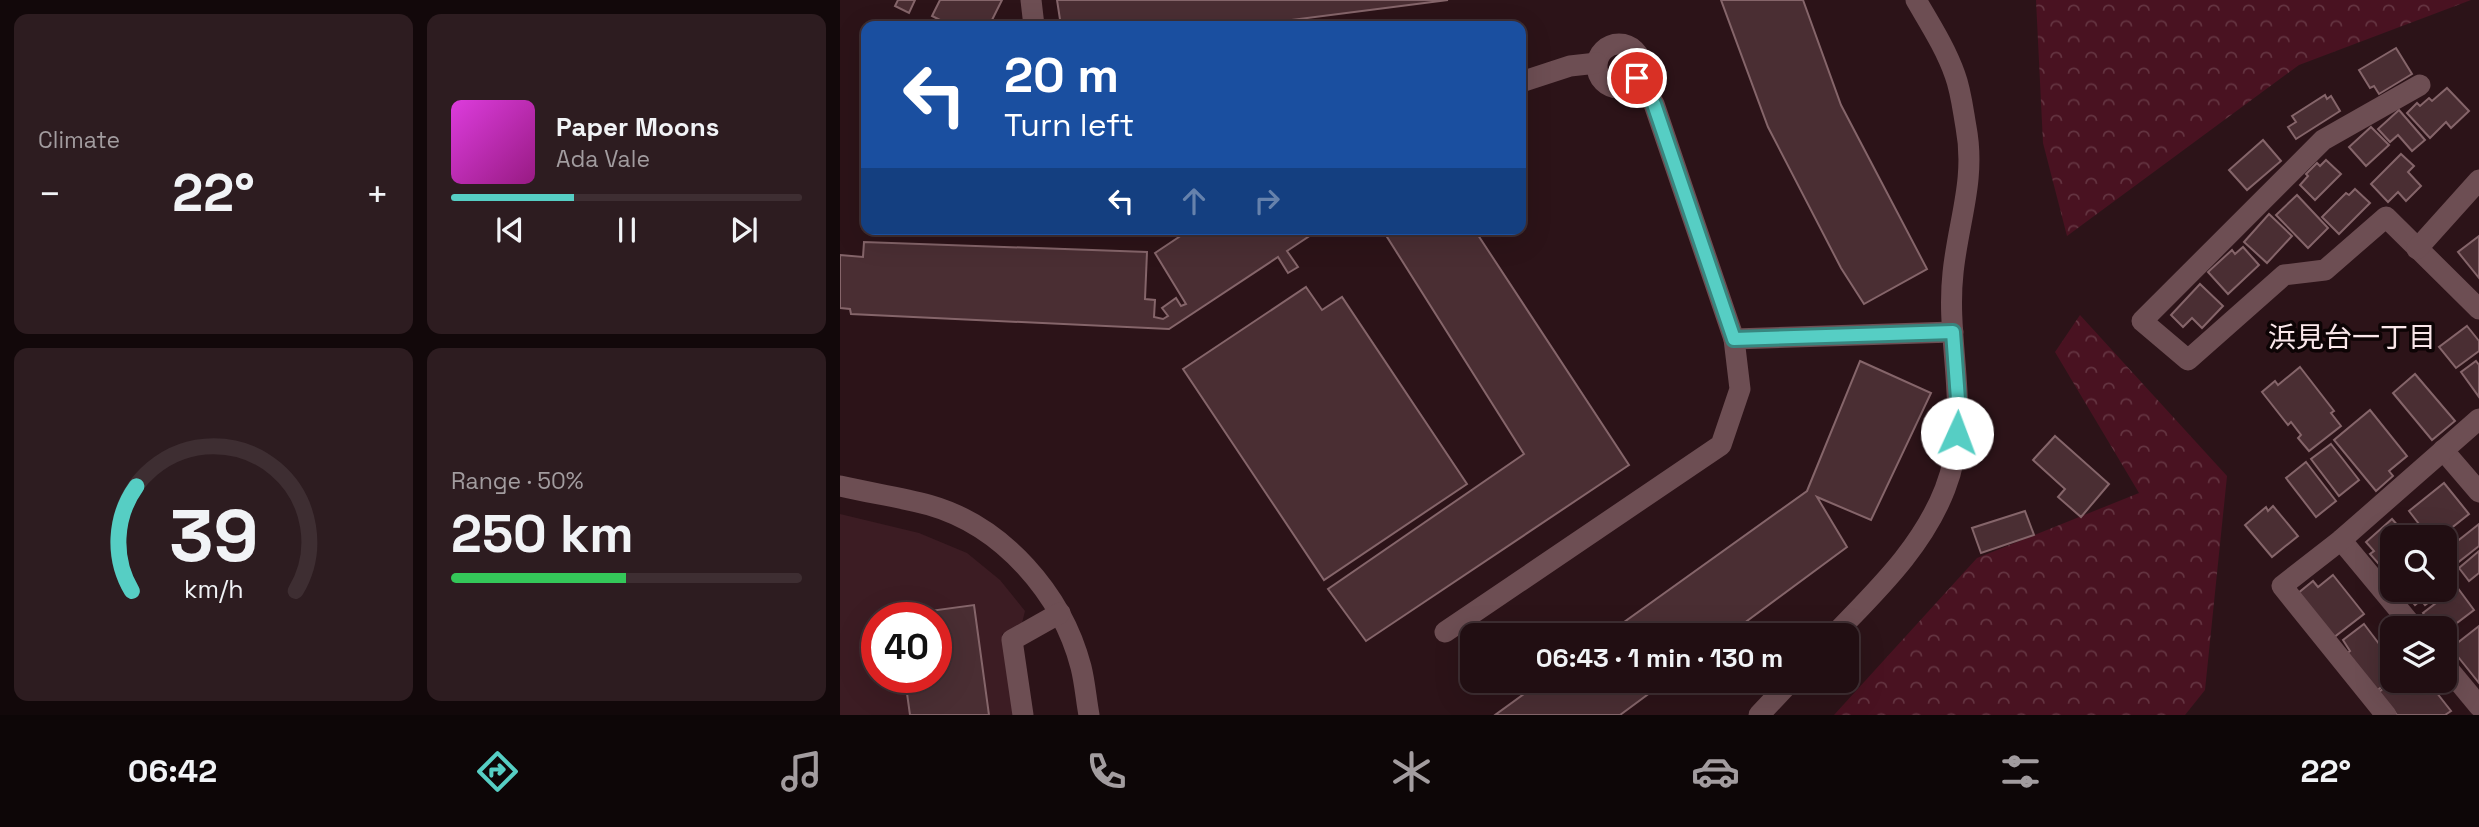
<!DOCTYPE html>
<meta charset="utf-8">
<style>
body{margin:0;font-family:"Space Grotesk","Noto Sans JP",sans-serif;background:#2d1c20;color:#f1f3f6;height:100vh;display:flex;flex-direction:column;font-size:26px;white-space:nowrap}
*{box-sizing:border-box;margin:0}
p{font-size:23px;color:#a29c9f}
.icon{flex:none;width:38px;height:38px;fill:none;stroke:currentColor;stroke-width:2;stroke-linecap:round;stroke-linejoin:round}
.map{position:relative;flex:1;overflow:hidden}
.sheet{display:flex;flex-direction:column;gap:14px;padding:14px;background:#12080a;width:840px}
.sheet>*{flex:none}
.guide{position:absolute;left:21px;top:21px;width:665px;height:214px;border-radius:14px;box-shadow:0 7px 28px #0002,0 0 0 2px #3e2e32;background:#1a4fa0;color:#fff;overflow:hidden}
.tools{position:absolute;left:1540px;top:525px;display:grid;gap:14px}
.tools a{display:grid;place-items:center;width:77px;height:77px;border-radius:14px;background:#210e12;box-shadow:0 7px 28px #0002,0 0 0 2px #3e2e32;font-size:35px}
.speed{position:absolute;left:21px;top:602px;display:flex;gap:14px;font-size:35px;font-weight:700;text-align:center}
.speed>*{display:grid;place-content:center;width:91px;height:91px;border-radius:50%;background:#210e12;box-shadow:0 7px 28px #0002,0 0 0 2px #3e2e32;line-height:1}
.speed .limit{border:10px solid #d22;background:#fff;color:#111}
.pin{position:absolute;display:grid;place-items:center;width:60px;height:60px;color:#fff;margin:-30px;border:4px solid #fff;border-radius:50%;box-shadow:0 2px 7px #0007}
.me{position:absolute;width:77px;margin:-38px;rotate:2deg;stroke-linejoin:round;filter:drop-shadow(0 0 5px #0008)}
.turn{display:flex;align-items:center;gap:24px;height:147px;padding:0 28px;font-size:32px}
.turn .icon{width:91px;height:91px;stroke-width:2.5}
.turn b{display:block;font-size:49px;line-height:60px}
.lanes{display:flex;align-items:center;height:66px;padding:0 28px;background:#0003;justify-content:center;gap:35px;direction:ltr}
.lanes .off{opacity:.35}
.big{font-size:52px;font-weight:700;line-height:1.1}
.sheet .widget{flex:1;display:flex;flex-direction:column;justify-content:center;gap:10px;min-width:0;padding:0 24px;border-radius:14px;background:#2d1c20}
.sheet .dial{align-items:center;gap:0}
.dial svg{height:182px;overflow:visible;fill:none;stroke:#3e2e32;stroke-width:7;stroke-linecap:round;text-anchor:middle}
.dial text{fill:#f1f3f6;stroke:none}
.song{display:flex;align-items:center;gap:21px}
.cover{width:84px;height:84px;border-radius:10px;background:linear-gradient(135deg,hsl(300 70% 55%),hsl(310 70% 35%))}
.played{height:7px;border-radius:4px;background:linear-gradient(90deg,#56cec4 35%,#3e2e32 35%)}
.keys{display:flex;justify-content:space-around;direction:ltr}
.heat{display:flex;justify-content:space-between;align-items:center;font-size:38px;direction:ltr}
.charge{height:10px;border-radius:5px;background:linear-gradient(90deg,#34c759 50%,#3e2e32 0)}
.sheet .tiles{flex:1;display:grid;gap:14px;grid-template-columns:repeat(2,1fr)}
.trip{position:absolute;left:620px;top:623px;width:399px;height:70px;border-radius:14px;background:#210e12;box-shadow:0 7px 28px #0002,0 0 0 2px #3e2e32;font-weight:700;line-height:70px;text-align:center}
.tabs{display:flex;height:112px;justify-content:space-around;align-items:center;background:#0d0607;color:#a29c9f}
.tabs .icon{width:49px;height:49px}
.tabs .on{color:#56cec4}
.tabs b{font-size:32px;color:#f1f3f6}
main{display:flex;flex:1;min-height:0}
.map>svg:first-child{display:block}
.built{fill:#3c1c23;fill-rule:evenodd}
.forest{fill:url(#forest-crowns)}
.building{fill:#4a2e33;stroke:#85656a;stroke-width:2}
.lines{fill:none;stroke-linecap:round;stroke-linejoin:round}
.minor{stroke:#6d4e53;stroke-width:21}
.route-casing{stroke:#38867f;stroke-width:18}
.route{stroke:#56cec4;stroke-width:12}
.labels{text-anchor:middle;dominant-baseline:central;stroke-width:7;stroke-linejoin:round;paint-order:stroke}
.neighbourhood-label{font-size:28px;fill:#fae7ea;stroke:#0d0405}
</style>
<main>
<section class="sheet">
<div class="tiles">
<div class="widget"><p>Climate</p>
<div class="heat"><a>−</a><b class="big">22°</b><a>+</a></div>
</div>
<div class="widget">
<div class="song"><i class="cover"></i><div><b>Paper Moons</b><p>Ada Vale</p></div></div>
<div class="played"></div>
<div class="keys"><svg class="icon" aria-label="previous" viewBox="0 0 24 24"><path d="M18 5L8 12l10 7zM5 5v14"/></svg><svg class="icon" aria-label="pause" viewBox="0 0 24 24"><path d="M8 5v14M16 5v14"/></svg><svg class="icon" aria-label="next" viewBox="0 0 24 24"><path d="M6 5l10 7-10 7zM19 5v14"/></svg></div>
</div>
<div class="widget dial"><svg viewBox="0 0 100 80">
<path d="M14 69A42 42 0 1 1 86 69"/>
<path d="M14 69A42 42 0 0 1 16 23" stroke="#56cec4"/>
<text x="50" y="56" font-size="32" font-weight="700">39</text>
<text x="50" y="72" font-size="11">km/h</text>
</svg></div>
<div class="widget"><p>Range · 50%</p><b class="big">250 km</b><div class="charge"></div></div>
</div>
</section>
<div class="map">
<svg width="1639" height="715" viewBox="0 0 1639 715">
<defs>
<pattern id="forest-crowns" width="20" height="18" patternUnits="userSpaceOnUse" patternTransform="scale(1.75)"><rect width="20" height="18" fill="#491221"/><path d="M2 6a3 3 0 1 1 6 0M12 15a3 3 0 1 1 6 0" fill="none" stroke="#643441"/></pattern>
</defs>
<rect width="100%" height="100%" fill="#2c1318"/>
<path class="built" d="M0,514L79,533L127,553L160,580L185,611L182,623L162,634L173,715H0ZM37,618H96V677H37Z"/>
<g class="forest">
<polygon points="1196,0 1631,0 1459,65 1227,236 1203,143"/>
<polygon points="1240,315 1387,476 1365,690 1345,715 994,715 1137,558 1299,493 1215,352"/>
</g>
<g class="building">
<polygon points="58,0 57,0 75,0 69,13 55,6"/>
<polygon points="100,0 162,0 149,26 112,26 92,16"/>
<polygon points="217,0 608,0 404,26 221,26"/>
<polygon points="881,0 963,0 1001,105 1087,269 1024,304 1001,268 928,127"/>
<polygon points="1556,48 1572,74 1539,94 1534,86 1530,88 1519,70"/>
<polygon points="1607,88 1629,111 1611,128 1606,122 1590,138 1567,113 1577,103 1580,106 1589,98 1592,101"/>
<polygon points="1485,95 1487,99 1491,96 1500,111 1456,139 1448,127 1456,122 1452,116"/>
<polygon points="1559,110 1585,140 1572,151 1558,135 1550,142 1538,129"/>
<polygon points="1531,127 1549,145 1526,166 1509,147"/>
<polygon points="1423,140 1441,161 1407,190 1389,170"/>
<polygon points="1561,154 1574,166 1568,172 1581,186 1566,201 1558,192 1548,202 1531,184"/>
<polygon points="1486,160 1501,174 1475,200 1460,185 1468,176 1466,174 1477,163 1480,166"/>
<polygon points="1515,189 1530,203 1499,234 1482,217 1506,193 1509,195"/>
<polygon points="1457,195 1488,228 1468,248 1436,215"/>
<polygon points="1429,214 1452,236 1427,263 1404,242"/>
<polygon points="351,229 480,229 447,251 458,267 448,273 438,257 329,329 11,314 10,309 0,308 0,255 23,257 24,242 307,252 305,299 315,300 314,317 323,319 328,316 322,308 336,298 341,306 346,304 315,253"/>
<polygon points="542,229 634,229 789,465 526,641 488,589 684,454"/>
<polygon points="1639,236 1639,278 1618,252"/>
<polygon points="1403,247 1419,265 1388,294 1368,272 1392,250 1395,254"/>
<polygon points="1360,284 1383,306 1362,328 1352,318 1343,327 1331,315"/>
<polygon points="466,287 482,310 502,297 627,484 484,580 343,369"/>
<polygon points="1627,326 1639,341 1639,351 1616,368 1599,347"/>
<polygon points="1020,361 1091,393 1031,520 977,497 1007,547 888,635 766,635 967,491"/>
<polygon points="1636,361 1639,365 1639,397 1621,372"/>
<polygon points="1460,367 1494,411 1491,413 1501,426 1469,451 1458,438 1461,435 1451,422 1448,425 1422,392 1435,381 1438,385"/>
<polygon points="1575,374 1615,421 1592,440 1553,393"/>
<polygon points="1530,410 1567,456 1549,471 1553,476 1536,491 1494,440"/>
<polygon points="1215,436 1269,484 1241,517 1218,497 1225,489 1193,460"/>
<polygon points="1491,444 1519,480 1499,496 1471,459"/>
<polygon points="1466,462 1496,501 1476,517 1446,478"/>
<polygon points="1604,483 1629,514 1600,537 1589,537 1569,511"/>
<polygon points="1433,506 1458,536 1432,557 1405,525 1426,507 1428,511"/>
<polygon points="1185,511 1194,535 1141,553 1132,528"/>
<polygon points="1552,519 1568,537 1552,537 1552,586 1543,574 1546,572 1530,554 1534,551 1526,542"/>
<polygon points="1639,524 1639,546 1616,564 1605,551"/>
<polygon points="1639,551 1639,573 1629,581 1619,568"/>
<polygon points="1493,575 1524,614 1493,638 1457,594 1473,581 1478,587"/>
<polygon points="1617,587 1634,610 1605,632 1599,624 1594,628 1583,613"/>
<polygon points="1563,590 1605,590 1585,605 1581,600 1575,605"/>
<polygon points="134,605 149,715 70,715 65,679 96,677 96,618 82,618 82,612"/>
<polygon points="1524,624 1552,661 1552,679 1535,692 1506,654 1510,651 1503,640"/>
<polygon points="1639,626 1639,683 1611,648"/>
<polygon points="702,681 826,681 780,715 655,715"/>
<polygon points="1553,681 1580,681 1583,687 1589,683 1611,711 1605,715 1557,715 1539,692"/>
</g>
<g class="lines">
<g class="minor">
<polyline points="191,0 194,26"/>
<circle cx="779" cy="66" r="22"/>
<polyline points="797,78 814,104 894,339 1113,332"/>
<polyline points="681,82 730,66 757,63"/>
<polyline points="1580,85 1483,140 1302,321 1348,360 1444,275 1485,270 1546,217 1639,309"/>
<polyline points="1577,249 1639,180"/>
<polyline points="1603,450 1639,492"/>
<path d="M0,486C30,493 60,497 89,505C163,526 222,594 241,667C245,683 246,699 249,715"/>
<polyline points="1501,540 1574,628"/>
<polyline points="605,632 881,445 900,389 894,339"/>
<path d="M994,635C1037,590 1082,548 1105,489C1133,419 1105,345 1113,273C1118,222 1136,180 1126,127C1123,110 1121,91 1115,75C1106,49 1090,24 1076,0"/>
<polyline points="1605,665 1639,706"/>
<polyline points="183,715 172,640 220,613"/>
<polyline points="919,715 951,681"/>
<polyline points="1546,715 1442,586 1501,540 1639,419"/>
</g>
</g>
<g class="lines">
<defs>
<polyline id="route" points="797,78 814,104 894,339 1113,332 1119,413 1117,433"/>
</defs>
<use href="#route" class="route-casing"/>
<use href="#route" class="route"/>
</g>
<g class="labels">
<g class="neighbourhood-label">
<text x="1512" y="337">浜見台一丁目</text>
</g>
</g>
</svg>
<div class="tools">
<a><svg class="icon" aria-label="search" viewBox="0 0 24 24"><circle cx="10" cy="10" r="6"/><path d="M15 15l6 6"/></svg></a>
<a><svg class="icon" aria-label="layers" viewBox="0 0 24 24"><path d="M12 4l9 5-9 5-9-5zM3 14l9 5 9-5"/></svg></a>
</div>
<div class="speed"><div class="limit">40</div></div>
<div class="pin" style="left:797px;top:78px;background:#d93025"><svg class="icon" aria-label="arrive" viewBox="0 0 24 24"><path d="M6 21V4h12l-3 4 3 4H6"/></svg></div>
<svg class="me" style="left:1117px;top:433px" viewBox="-20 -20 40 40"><circle r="19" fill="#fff"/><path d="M0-13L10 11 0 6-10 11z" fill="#56cec4"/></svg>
<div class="trip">06:43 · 1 min · 130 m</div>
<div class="guide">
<div class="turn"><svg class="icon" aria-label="left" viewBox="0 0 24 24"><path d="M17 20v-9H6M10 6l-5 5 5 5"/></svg><div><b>20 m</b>Turn left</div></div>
<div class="lanes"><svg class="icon" aria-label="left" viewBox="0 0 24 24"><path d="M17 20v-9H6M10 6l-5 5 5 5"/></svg><svg class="icon off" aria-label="ahead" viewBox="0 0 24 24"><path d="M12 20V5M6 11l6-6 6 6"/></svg><svg class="icon off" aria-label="right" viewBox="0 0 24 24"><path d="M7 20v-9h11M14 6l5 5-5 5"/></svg></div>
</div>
</div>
</main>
<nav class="tabs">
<b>06:42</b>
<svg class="icon on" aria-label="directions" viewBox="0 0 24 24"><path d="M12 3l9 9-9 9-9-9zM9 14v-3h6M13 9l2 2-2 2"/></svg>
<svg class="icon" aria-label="music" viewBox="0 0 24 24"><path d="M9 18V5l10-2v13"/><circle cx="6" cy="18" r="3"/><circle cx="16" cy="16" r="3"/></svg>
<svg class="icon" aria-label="phone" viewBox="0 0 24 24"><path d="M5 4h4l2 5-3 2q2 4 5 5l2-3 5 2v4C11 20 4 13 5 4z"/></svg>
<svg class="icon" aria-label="climate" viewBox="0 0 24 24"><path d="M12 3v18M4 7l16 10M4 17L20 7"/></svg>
<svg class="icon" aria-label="car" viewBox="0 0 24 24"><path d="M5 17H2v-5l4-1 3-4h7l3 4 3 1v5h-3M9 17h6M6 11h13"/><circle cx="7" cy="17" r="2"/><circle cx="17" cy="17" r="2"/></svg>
<svg class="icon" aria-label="filters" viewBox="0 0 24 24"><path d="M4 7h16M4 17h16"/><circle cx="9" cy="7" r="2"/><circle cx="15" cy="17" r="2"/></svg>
<b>22°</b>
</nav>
